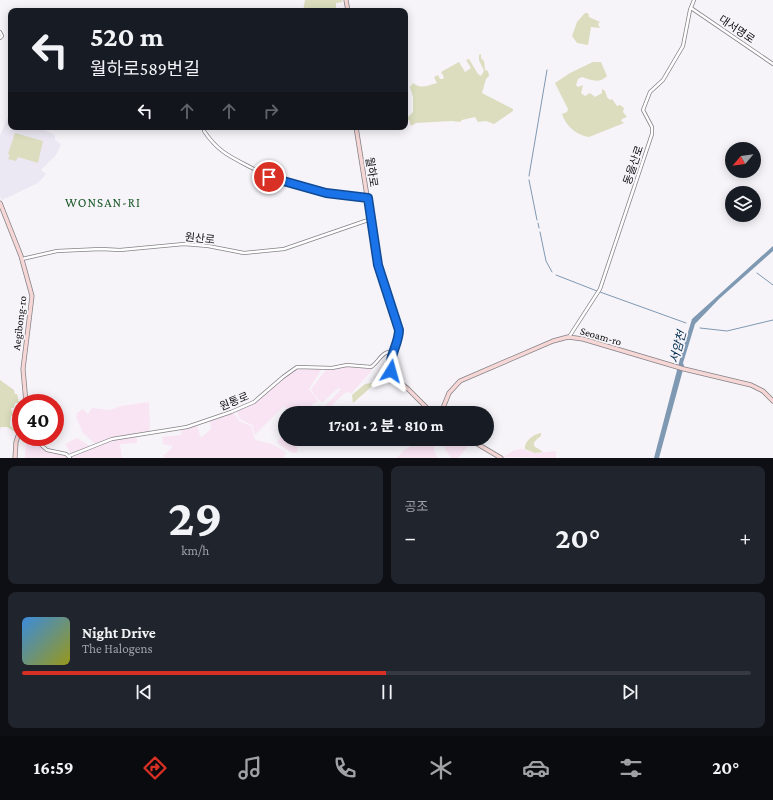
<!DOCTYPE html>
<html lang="ko">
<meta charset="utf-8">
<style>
body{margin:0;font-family:"Crimson Pro","Noto Sans KR",serif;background:#20242c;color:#f1f3f6;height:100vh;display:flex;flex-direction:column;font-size:15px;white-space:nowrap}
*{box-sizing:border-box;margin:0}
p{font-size:13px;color:#9ea1a6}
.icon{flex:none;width:22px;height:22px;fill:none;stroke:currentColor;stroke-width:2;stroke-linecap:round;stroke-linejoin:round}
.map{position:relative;height:458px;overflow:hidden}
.drawer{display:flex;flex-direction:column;gap:8px;padding:8px;background:#0d0f14;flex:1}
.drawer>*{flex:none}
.banner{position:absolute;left:8px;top:8px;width:400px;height:122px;border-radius:8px;box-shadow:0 2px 10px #0003;background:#171b24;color:#f1f3f6;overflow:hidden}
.needle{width:26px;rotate:241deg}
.buttons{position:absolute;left:725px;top:142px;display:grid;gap:8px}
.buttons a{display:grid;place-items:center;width:36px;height:36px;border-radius:50%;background:#171b24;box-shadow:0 2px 10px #0003;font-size:20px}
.speed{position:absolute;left:12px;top:394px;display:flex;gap:8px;font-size:20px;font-weight:700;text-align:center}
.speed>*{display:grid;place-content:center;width:52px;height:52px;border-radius:50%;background:#171b24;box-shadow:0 2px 10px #0003;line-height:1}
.speed .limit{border:6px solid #d22;background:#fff;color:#111}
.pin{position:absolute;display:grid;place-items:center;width:34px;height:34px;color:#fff;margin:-17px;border:2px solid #fff;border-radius:50%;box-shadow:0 1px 4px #0007}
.me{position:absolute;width:44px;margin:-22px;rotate:8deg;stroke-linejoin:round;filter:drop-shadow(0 0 3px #0008)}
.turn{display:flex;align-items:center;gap:14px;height:84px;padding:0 16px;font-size:18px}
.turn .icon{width:52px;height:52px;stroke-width:2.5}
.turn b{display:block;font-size:28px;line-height:34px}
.lanes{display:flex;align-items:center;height:38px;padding:0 16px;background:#0003;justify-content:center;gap:20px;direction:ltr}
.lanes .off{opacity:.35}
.big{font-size:30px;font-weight:700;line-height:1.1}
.drawer .card{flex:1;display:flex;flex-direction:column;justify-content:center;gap:6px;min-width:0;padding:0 14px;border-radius:8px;background:#20242c}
.drawer .dial{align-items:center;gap:0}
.dial b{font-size:52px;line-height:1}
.song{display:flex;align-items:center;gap:12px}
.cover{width:48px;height:48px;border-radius:6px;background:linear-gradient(135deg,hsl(210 70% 55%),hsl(60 70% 35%))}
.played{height:4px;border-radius:2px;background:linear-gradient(90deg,#d93025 50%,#363941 50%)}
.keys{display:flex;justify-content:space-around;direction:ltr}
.heat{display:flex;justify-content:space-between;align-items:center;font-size:22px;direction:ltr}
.drawer .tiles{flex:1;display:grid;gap:8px;grid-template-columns:1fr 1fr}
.card:last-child{grid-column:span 2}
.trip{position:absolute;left:278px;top:406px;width:216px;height:40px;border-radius:20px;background:#171b24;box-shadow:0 2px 10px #0003;font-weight:700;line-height:40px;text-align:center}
.tab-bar{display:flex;height:64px;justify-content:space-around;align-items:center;background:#090b0e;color:#9ea1a6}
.tab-bar .icon{width:28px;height:28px}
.tab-bar .selected{color:#d93025}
.tab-bar b{font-size:18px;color:#f1f3f6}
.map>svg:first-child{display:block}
.industrial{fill:#f9e4f3}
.built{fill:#ece8f3}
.green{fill:#dbddbe}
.water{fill:#7f99b3}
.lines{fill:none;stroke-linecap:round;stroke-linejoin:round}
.stream{stroke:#7f99b3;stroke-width:1}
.street-casing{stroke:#848287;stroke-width:4}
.secondary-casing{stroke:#848287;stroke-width:5}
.street{stroke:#fff;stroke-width:2.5}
.secondary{stroke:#f6d7d6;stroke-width:3.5}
.route-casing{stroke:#114b97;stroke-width:10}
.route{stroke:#1a73e8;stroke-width:7}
.labels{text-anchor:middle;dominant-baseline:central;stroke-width:3.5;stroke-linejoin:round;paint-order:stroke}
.street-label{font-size:11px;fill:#0e0e0f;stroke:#f6f4f9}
.water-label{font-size:12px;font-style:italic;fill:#012d50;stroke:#f6f4f9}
.quarter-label{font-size:13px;letter-spacing:1px;fill:#1d5b2b;stroke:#f6f4f9}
</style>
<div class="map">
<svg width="773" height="458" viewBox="0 0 773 458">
<rect width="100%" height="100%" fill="#f6f4f9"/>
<g class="industrial">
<polygon points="347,366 370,368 372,370 352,393 346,392 328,409 325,406 341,389 338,388 322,403 314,395 311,389 326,370"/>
<polygon points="299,368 322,369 309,389 318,401 304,410 303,413 292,413 284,406 255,435 252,425 240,419 236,411 257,402 288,374"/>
<polygon points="149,402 150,432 110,438 95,444 83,433 76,417 77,413 83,409 88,414 92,408 110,410 121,406"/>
<polygon points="233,412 239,421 251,426 255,440 272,444 286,452 284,458 165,458 163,456 172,448 172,446 163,444 162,437 181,435 181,430 197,425 200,436 202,437 211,429 210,420"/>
<polygon points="285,429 285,439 297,439 295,442 298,451 295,453 290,452 277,443"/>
<polygon points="137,436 137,442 136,443 120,444 122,458 71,458 94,447 113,439"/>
<polygon points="77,438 90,446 71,454 65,444"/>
<polygon points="30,439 48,452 66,455 69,458 25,458 26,444 27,441"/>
<polygon points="421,439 435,439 434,449 437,458 397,458 403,451"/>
<polygon points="439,439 466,439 477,446 468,446 458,458 451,458"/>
<polygon points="522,449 535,453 556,451 556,458 503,457 515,450"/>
</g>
<polygon class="built" points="11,109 11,127 38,127 55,135 55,140 61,144 56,155 41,170 46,174 38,183 2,200 0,197 0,136"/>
<g class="green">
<polygon points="305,0 342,0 343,2 336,3 336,11 303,11"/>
<polygon points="585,13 588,13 589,17 600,22 598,24 600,28 591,27 588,45 577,43 572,36 577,22"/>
<path d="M481,54V58L484,61L485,70L488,71L489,76L486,79L482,93L513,109V111L494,124L486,121L478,122L475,117L462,120L460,122L451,121L416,123L411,126L409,120L405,121V114L408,117L413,112V97L410,87L413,83C422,90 428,85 437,83L434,77L438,75L440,79H443L444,77L441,72L459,62L465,72L471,68L466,60L469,59L478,74L481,76L484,71L479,60V55Z"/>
<path d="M593,62H601L607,76C599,84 591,80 582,77L578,79L576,85L578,87L583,85L581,93L585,96L590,93L595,97L602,93V89L605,91L607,97L610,100L612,99L617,106L620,105L624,108L623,112L627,117L622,119L621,121L624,123L589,137C576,135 566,126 562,114L567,112L568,109L555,83L570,73Z"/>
<polygon points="15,133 43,141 38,163 18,157 16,161 8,159 10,155 8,154"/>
<polygon points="379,378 384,379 370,388 353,403 352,395 365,384 371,383"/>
<polygon points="0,380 14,390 15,394 17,394 19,403 15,403 14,408 11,408 13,415 11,416 10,425 17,433 7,427 1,427 0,429"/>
<path d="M541,433V436C527,446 537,447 543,452L535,453L525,449C524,441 534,434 541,433Z"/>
</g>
<polygon class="water" points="773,246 773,251 719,299 695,324 683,363 684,366 659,458 654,458 681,355 692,319"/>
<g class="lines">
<g class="stream">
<polyline points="529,176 547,70"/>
<polyline points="529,180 537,220"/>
<polyline points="538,223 539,228"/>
<polyline points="540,232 546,261 552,272"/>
<polyline points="757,273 773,285"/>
<polyline points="556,275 597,291"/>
<polyline points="600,292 686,323"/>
<polyline points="700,328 727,331 773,320"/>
</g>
<defs>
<g id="street">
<polyline points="691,8 773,64"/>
<polyline points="0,32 2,36 0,38"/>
<path d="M204,131C218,152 231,157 252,168C289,186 327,195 367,198"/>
<polyline points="22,259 57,251 101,249 120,250 184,244 208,246 244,253 284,249 371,219"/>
<polyline points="569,337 600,289 652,134 652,127 643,110 650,92 663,80 683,46 690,10 694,0"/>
<polyline points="32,437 47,450 66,454 70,458"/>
<path d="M69,456L112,439L187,427L231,412L254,402L283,377L297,367L332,368L347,365L371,367C379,362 382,350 393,352"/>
</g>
<g id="secondary">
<polyline points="346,0 348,11"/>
<polyline points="356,127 378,265 399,330 398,339 390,364 392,373 397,380 408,389 432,413"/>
<polyline points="0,203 21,256 32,296 23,369 26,403"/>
<polyline points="441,413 449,393 460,381 553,341 568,337 583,339 684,369 751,385 763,391 773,401"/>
<polyline points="469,439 501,458"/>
<polyline points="15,458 16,442 21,427"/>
</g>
</defs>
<use href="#street" class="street-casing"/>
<use href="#secondary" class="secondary-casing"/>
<use href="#street" class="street"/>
<use href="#secondary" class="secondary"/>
</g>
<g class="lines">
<defs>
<path id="route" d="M269,177L326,193L368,198L378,265L399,330C399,344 388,357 391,371"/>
</defs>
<use href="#route" class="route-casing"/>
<use href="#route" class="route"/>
</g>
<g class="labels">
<g class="street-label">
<text transform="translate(737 29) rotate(34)">대서명로</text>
<text transform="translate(633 165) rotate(-71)">동을산로</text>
<text transform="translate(372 172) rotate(81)">월하로</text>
<text transform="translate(200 238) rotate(6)">원산로</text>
<text transform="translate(19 323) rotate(-83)">Aegibong-ro</text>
<text transform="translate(601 336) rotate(16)">Seoam-ro</text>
<text transform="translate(234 401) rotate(-22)">원통로</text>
</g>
<g class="water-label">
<text transform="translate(678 347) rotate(-75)">서암천</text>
</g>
<g class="quarter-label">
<text x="103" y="202">WONSAN-RI</text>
</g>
</g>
</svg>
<div class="buttons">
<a><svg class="needle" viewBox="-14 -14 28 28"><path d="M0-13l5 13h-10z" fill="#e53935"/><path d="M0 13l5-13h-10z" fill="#9ea1a6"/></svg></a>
<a><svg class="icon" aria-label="layers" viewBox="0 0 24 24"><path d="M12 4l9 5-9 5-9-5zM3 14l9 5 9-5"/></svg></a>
</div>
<div class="speed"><div class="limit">40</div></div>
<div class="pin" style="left:269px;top:177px;background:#d93025"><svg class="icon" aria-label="arrive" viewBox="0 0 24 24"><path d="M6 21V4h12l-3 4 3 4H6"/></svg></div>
<svg class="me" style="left:391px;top:371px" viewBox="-20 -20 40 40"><path d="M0-17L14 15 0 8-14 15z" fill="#1a73e8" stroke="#fff" stroke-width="4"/></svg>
<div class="trip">17:01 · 2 분 · 810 m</div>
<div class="banner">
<div class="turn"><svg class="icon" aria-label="left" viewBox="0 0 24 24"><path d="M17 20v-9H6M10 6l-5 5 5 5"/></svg><div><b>520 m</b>월하로589번길</div></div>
<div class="lanes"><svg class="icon" aria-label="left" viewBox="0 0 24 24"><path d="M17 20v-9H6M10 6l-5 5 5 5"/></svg><svg class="icon off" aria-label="ahead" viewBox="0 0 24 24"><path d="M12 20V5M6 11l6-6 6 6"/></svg><svg class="icon off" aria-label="ahead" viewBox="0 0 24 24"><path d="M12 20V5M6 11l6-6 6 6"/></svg><svg class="icon off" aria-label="right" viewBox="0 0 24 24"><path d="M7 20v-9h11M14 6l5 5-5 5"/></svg></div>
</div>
</div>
<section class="drawer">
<div class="tiles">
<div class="card dial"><b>29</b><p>km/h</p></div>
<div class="card"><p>공조</p>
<div class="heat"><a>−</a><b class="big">20°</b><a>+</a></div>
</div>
<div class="card">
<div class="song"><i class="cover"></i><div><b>Night Drive</b><p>The Halogens</p></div></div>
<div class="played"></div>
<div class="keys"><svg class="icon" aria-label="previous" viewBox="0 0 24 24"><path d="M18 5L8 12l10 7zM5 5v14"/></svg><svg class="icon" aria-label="pause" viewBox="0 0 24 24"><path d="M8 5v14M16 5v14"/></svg><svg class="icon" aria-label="next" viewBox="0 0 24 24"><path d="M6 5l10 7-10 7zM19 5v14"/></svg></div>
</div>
</div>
</section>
<nav class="tab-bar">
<b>16:59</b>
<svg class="icon selected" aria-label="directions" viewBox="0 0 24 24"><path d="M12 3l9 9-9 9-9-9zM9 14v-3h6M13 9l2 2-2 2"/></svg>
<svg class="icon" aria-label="music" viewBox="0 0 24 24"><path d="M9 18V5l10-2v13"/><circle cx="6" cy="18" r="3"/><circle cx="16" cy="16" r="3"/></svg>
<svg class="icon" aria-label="phone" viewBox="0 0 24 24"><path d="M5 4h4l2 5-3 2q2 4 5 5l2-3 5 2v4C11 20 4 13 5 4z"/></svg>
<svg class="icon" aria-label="climate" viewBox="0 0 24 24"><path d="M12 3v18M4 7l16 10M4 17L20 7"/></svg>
<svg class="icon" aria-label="car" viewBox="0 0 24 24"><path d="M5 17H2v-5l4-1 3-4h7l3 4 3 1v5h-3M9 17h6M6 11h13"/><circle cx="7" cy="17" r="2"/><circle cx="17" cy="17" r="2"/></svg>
<svg class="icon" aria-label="filters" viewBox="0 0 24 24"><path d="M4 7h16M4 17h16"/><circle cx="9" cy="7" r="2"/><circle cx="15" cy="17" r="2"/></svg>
<b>20°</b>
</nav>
